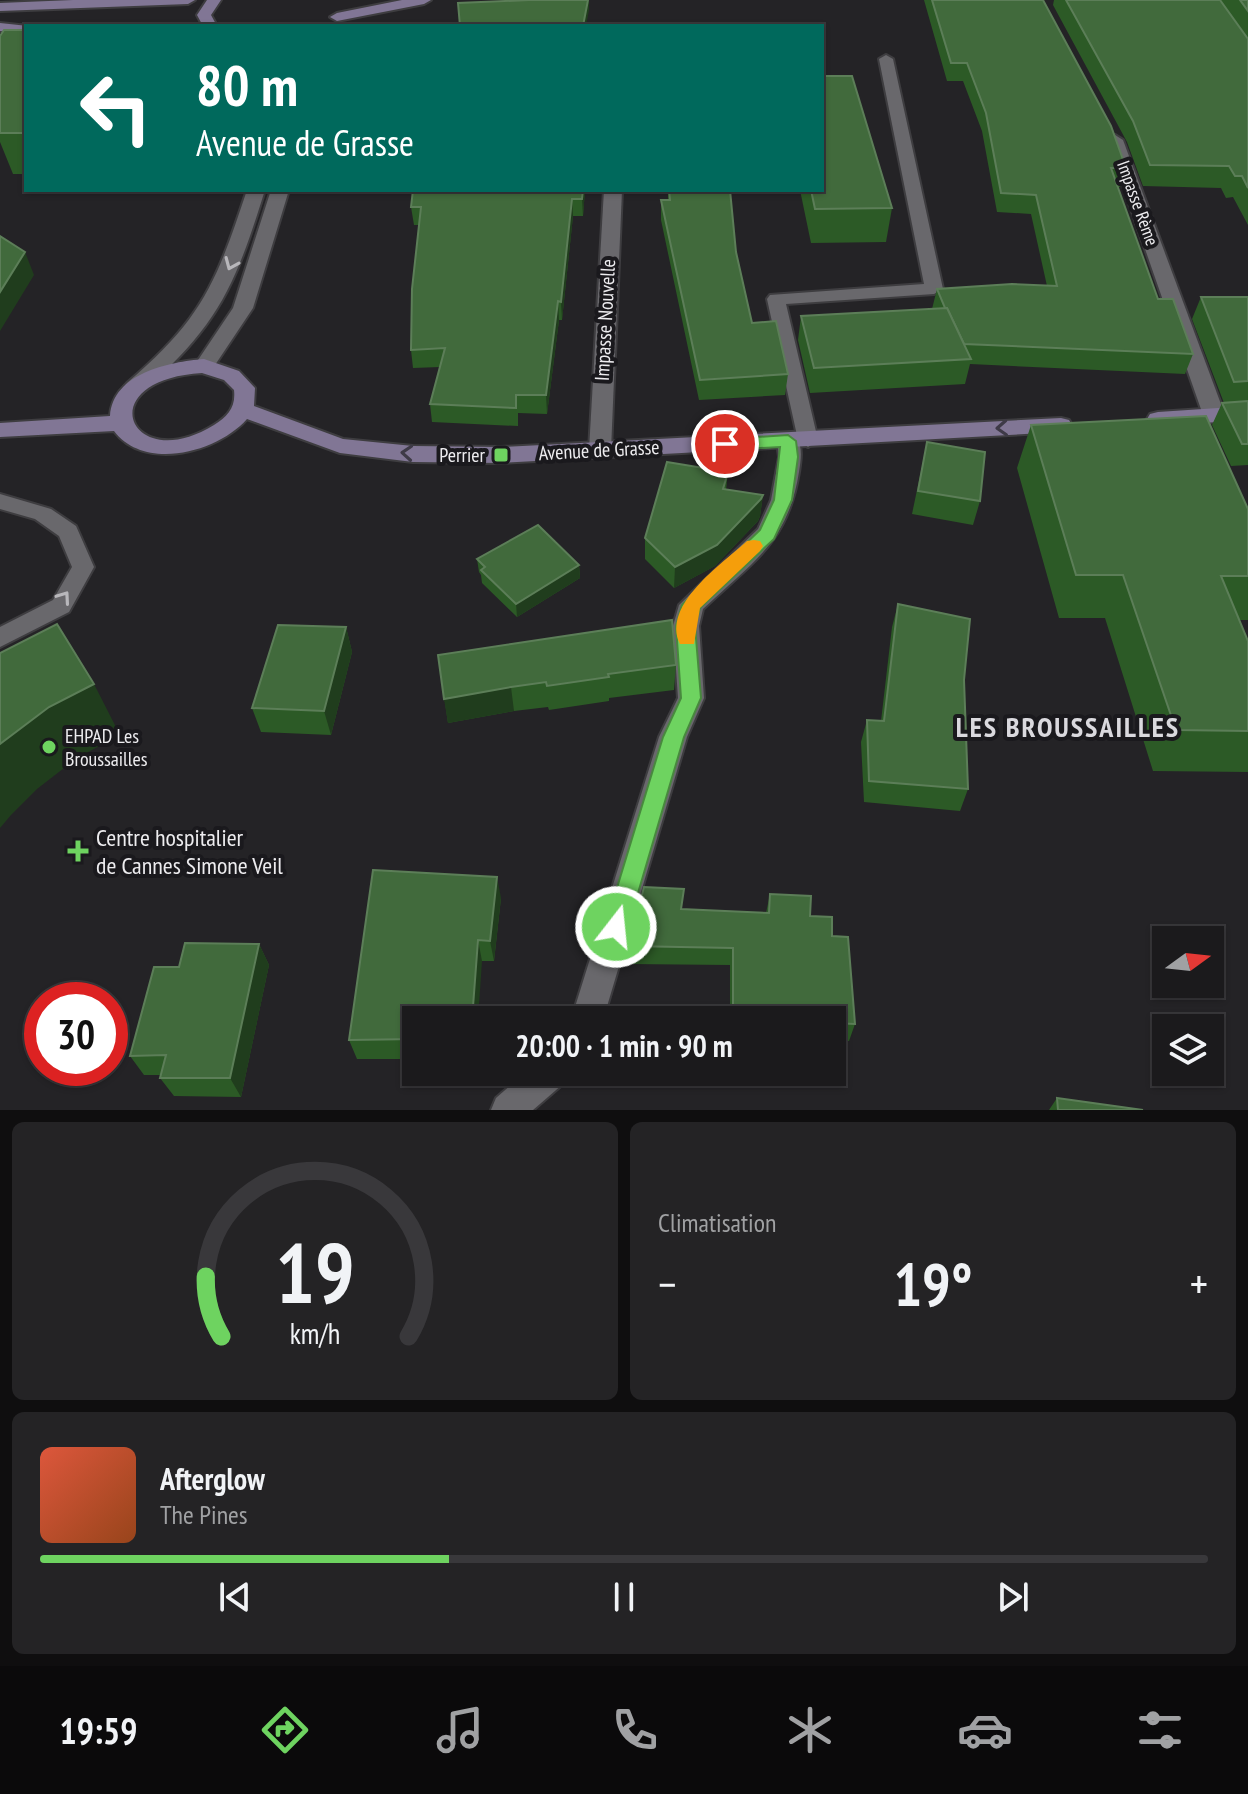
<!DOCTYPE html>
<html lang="fr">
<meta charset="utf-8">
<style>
body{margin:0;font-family:"PT Sans Narrow",sans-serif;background:#242325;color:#f1f3f6;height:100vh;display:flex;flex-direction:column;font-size:30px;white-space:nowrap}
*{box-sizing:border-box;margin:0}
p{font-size:26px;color:#a0a1a3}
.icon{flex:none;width:44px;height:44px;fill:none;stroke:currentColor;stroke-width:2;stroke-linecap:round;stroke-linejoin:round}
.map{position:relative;height:1110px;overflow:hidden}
.drawer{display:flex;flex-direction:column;gap:12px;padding:12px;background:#0f0e0f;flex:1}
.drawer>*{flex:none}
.top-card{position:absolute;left:24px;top:24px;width:800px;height:168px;border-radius:0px;box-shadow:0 2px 6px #0004,0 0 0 2px #39383b;background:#00695c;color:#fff;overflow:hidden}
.needle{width:52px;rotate:75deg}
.fabs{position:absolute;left:1152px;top:926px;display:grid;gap:16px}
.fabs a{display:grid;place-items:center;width:72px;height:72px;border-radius:0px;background:#1b1a1c;box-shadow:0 2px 6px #0004,0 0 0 2px #39383b;font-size:40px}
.speed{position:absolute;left:24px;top:982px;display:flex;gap:16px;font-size:40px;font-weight:700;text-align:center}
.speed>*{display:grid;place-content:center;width:104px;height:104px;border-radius:50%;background:#1b1a1c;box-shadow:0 2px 6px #0004,0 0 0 2px #39383b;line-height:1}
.speed .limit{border:12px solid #d22;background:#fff;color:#111}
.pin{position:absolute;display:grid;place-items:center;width:68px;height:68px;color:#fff;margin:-34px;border:4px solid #fff;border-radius:50%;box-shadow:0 2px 8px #0007}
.me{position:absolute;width:88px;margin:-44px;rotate:16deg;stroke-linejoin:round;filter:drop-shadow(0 0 6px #0008)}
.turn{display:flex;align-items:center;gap:28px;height:168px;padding:0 40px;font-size:36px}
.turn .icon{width:104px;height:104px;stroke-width:2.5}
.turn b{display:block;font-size:56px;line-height:68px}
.big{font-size:60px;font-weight:700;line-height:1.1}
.drawer .card{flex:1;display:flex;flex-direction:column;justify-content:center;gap:12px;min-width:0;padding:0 28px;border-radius:12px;background:#242325}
.drawer .dial{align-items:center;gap:0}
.dial svg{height:208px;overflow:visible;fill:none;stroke:#39383b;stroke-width:7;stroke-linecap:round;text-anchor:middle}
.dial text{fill:#f1f3f6;stroke:none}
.song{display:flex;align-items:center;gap:24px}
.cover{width:96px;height:96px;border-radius:12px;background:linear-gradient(135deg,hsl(10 70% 55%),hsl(20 70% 35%))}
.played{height:8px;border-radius:4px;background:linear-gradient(90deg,#6ed360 35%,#39383b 35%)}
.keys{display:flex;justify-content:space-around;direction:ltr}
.heat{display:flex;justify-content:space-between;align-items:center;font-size:44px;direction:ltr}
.drawer .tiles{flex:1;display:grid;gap:12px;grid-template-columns:1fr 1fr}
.card:last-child{grid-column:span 2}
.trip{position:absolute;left:402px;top:1006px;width:444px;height:80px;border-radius:0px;background:#1b1a1c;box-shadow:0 2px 6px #0004,0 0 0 2px #39383b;font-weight:700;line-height:80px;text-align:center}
.menu{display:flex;height:128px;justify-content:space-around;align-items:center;background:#0b0a0b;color:#a0a1a3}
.menu .icon{width:56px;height:56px}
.menu .active{color:#6ed360}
.menu b{font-size:36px;color:#f1f3f6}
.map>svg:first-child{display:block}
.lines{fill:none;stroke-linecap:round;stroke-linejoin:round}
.lane-casing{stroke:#3e3d40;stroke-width:4}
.street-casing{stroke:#3e3d40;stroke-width:4}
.secondary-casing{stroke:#3e3d40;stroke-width:4}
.lane{fill:#69686c;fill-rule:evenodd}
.street{fill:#69686c;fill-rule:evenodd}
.secondary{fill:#817695;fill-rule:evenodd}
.wall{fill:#2c5a26}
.shaded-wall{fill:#203d1d}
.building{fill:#416a3c;stroke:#5c7e58;stroke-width:2}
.oneway{stroke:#b8b7bb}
.oneway2{stroke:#3e3a47}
.route{fill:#6ed360;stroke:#48893e;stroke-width:2}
.slow{fill:#f59e0b}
.poi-dot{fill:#6ed360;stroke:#1a191d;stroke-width:3}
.labels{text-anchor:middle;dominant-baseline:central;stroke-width:8;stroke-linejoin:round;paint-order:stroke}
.far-street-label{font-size:18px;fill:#edecef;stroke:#1a191d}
.street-label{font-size:20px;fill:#edecef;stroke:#1a191d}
.poi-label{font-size:20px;fill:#edecef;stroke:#1a191d;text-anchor:end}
.near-poi-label{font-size:24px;fill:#edecef;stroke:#1a191d;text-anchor:start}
.district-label{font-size:28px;font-weight:bold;letter-spacing:2px;fill:#dad9de;stroke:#1a191d}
</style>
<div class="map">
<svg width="1248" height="1110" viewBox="0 0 1248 1110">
<rect width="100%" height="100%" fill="#242326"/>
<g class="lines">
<defs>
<g id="lane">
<polygon points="886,55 893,59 943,289 934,294 786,304 818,440 808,447 798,440 767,299 770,295 924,284 879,59"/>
<polygon points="0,494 51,509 76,526 94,567 69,612 0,647 0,627 53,600 72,567 59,536 35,519 0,509"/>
</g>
<g id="street">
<polygon points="1115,135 1123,140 1225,415 1222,420 1206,420 1203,415 1107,140"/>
<path d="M247,190H265C235,286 219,325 141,393H127L123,388L127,383C203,318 216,283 247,190Z"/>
<polygon points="271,190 289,190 253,308 211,371 197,371 194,366 233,308"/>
<polygon points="604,190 622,190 611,450 608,455 592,455 589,450"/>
<path d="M788,434L796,436C803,447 801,459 799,472C788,543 751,563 703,609L699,626L704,698L687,737L603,1020H571L659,737L678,698L673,626L679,605L758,529L771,500L779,457L777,441L780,436Z"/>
<polygon points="526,1072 568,1072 563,1084 533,1110 491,1110 496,1098"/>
</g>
<g id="secondary">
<polygon points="73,0 195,0 188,4 0,11 0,3"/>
<polygon points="207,0 221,0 211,15 217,26 203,26 197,15"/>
<polygon points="402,0 431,0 424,4 337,21 330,17 337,13"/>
<polygon points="0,23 28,26 26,34 0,31"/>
<path d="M204,359L239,371L255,388L254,406L343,439L413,446L501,447L1061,418L1069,420L1072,425L1069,430L1061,432L501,463L413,462L340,453L247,419C218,452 145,472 114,431L0,437V423L110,416C113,373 169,362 204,359ZM202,373L224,380L234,390C236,407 228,416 214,425C130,477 88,380 202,373Z"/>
<polygon points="1248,406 1248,420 1158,426 1150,424 1147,419 1150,414 1158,412"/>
</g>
</defs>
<use href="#lane" class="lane-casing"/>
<use href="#street" class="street-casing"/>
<use href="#secondary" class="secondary-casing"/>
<use href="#lane" class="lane"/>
<use href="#street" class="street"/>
<use href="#secondary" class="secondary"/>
</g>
<g class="wall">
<polygon points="924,0 1043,0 1126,168 1120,187 1118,187 1158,299 1193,354 1185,374 970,364 965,384 810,393 798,340 801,316 932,309 937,289 1047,286 1031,214 997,212 982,131 963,81 947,81"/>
<polygon points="1054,0 1248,0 1248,225 1233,197 1226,198 1221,188 1143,186 1127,142 1053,5"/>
<polygon points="26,30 26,174 13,174 0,142 0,36"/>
<polygon points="413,190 585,190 583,216 573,216 562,320 559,320 547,414 518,413 518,426 432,422 430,404 440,367 413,368 411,350 419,225 414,225 411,207"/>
<polygon points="668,190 730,190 736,252 752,323 788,374 785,395 699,400 661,220 661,200 668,200"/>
<polygon points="800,190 822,190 892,208 886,242 811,243"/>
<polygon points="1201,297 1248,297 1248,465 1231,466 1212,425 1222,403 1224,403 1192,319"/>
<polygon points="1031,425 1248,509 1248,620 1239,620 1248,641 1248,772 1153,771 1105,618 1059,618 1017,468"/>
<polygon points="927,442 980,501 973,525 912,514"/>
<polygon points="728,472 726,490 763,495 760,516 758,521 715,566 674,588 645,559 645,538"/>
<polygon points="477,559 579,565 580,578 517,617 482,583 481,575 479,572"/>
<polygon points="898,604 964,680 968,789 960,811 864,802 861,742 867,720 881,721 892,627"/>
<polygon points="346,627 352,652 331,735 261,732 252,708"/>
<polygon points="438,655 676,665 674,690 609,698 609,701 549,710 548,707 514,711 448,723"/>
<polygon points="770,894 810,916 832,936 855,1024 849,1041 832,1040 832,1020 730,1020 730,965 628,964 629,946 766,913"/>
<polygon points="501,898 494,961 482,961 416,1020 416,1059 357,1059 349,1040"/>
<polygon points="259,944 269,965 241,1097 174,1096 160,1078 161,1075 144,1075 130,1056 179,967"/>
<polygon points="1057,1098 1143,1110 1049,1110"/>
</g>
<g class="shaded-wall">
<polygon points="588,0 589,0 589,10 586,26 583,26"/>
<polygon points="583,190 585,190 583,216 582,199"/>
<polygon points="572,199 573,216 562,320 561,302"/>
<polygon points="25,252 34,275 0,331 0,292"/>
<polygon points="558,301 559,320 547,414 546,395"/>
<polygon points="763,495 760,516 758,521 715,566 674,588 675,567"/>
<polygon points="579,565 580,578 517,617 516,604"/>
<polygon points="346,627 352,652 331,735 324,711"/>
<polygon points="94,684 120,735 77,758 37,789 11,815 0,828 0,744 49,707"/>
<polygon points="511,687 514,711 448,723 444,699"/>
<polygon points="497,877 501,898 494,961 490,941"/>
<polygon points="478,940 482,961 478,1020 472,1020"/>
<polygon points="259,944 269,965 241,1097 230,1078"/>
</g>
<g class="building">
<polygon points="529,0 588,0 583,26 460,26 458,3"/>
<polygon points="932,0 1043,0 1111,126 1126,168 1111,168 1158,299 1173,299 1193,354 964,344 947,308 945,308 937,289 1012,284 1057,286 1036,195 1001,193 986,113 967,63 951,63"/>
<polygon points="1066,0 1220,0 1248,39 1248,188 1242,176 1235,176 1229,166 1150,165 1133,121"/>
<polygon points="1240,0 1248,0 1248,11"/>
<polygon points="4,30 26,30 26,133 0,133 0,36"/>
<polygon points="822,76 852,76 892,208 815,209 811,190 822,190"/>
<polygon points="413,190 583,190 582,199 572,199 561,302 558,301 546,395 516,395 516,408 430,404 445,348 411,350 412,289 421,207 411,207"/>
<polygon points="669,190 730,190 736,252 752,323 776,321 788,374 700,380 661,200 670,200"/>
<polygon points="0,236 25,252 0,292"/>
<polygon points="1201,297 1248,297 1248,381 1234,382"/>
<polygon points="947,308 971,359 814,368 801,316"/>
<polygon points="1248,401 1248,444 1242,444 1222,403"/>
<polygon points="1206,416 1248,509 1248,576 1221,576 1248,641 1248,731 1176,730 1123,575 1076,575 1031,425"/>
<polygon points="927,442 985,452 980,501 918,491"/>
<polygon points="667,462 728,472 723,489 763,495 761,499 717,545 675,567 645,538"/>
<polygon points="538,525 579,565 516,604 481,570 485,567 477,559"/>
<polygon points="898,604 970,619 964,680 968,789 869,781 867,720 884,721"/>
<polygon points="672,620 676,665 608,674 609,677 547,686 546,682 511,687 444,699 438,655"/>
<polygon points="57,624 94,684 49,707 0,744 0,653"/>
<polygon points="278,625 346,627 324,711 252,708"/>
<polygon points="373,870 497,877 490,941 478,940 472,1020 416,1020 416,1039 349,1040"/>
<polygon points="644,887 684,889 681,909 769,913 770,894 811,896 810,916 832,917 832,936 848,937 855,1024 832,1023 832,1020 733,1020 733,948 629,946"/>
<polygon points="185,943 259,944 230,1078 160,1078 166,1055 130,1056 154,967 179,967"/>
<polygon points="1057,1098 1143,1110 1058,1110"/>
</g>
<defs><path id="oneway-chevron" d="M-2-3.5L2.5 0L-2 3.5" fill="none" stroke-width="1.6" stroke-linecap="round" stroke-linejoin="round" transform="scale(2)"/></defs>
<g class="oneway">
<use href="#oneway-chevron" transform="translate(231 264) rotate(113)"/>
<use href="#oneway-chevron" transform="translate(64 597) rotate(-55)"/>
</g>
<g class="oneway2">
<use href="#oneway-chevron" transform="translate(1002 428) rotate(177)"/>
<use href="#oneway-chevron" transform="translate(407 453) rotate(-176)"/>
</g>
<polygon class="route" points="788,435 796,441 798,457 792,500 774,539 700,608 695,626 701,698 684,737 628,927 624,935 616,938 608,935 605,927 663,737 681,698 676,626 682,605 760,530 774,500 780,447 725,450 717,444 725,439"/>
<path class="slow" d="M754,540L760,541L763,546L760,551L700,608L694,644H680C661,605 722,564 747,541Z"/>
<g class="poi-dot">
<rect x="493" y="447" width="16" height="16" rx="4"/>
<circle cx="49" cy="747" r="8"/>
<path d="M74 839h8v8h8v8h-8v8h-8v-8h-8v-8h8z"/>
</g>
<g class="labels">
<g class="far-street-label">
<text transform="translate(1138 203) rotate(70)">Impasse Rème</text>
</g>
<g class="street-label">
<text transform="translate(605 320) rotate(-87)">Impasse Nouvelle</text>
<text transform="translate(599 450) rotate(-3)">Avenue de Grasse</text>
</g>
<g class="poi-label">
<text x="485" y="455">Perrier</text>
<text x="65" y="736" text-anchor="start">EHPAD Les<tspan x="65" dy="23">Broussailles</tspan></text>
</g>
<g class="near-poi-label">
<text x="96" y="837">Centre hospitalier<tspan x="96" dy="28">de Cannes Simone Veil</tspan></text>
</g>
<g class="district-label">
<text x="1068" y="726">LES BROUSSAILLES</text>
</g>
</g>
</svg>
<div class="fabs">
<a><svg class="needle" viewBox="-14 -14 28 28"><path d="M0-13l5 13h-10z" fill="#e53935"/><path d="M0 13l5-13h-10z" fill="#a0a1a3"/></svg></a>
<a><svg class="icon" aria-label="layers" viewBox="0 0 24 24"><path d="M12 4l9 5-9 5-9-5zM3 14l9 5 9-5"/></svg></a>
</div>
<div class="speed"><div class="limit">30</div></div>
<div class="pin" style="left:725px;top:444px;background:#d93025"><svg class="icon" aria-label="arrive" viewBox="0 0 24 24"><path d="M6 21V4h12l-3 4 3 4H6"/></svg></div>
<svg class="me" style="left:616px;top:927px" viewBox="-20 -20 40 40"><circle r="17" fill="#6ed360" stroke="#fff" stroke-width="3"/><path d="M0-11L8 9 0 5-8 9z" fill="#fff"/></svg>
<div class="trip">20:00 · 1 min · 90 m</div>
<div class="top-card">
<div class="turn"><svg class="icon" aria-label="left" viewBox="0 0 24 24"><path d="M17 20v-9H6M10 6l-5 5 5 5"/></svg><div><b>80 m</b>Avenue de Grasse</div></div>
</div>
</div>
<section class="drawer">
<div class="tiles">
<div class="card dial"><svg viewBox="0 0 100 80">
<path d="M14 69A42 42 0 1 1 86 69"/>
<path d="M14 69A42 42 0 0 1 8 46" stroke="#6ed360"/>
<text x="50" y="56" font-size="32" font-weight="700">19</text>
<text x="50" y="72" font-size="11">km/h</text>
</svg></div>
<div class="card"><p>Climatisation</p>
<div class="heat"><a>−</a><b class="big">19°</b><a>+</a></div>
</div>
<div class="card">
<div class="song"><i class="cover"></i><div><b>Afterglow</b><p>The Pines</p></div></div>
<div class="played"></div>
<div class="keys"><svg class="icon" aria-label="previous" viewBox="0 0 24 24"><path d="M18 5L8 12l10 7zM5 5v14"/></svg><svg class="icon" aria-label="pause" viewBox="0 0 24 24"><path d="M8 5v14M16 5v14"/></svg><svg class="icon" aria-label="next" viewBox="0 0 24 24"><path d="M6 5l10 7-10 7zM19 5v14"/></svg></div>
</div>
</div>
</section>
<nav class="menu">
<b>19:59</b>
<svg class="icon active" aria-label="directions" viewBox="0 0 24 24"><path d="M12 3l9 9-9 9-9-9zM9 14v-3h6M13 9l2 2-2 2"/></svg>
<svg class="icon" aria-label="music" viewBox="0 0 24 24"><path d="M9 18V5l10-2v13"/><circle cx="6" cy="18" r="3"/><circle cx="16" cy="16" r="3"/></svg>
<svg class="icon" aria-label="phone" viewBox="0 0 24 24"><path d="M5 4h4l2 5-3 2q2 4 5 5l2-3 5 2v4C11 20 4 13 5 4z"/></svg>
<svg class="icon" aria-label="climate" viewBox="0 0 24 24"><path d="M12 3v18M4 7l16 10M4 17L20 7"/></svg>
<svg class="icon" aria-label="car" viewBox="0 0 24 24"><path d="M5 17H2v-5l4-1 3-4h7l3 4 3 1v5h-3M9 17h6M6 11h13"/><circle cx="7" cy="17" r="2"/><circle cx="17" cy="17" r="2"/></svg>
<svg class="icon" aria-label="filters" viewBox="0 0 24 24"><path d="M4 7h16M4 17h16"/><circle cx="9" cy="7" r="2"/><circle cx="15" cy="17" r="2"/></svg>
</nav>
